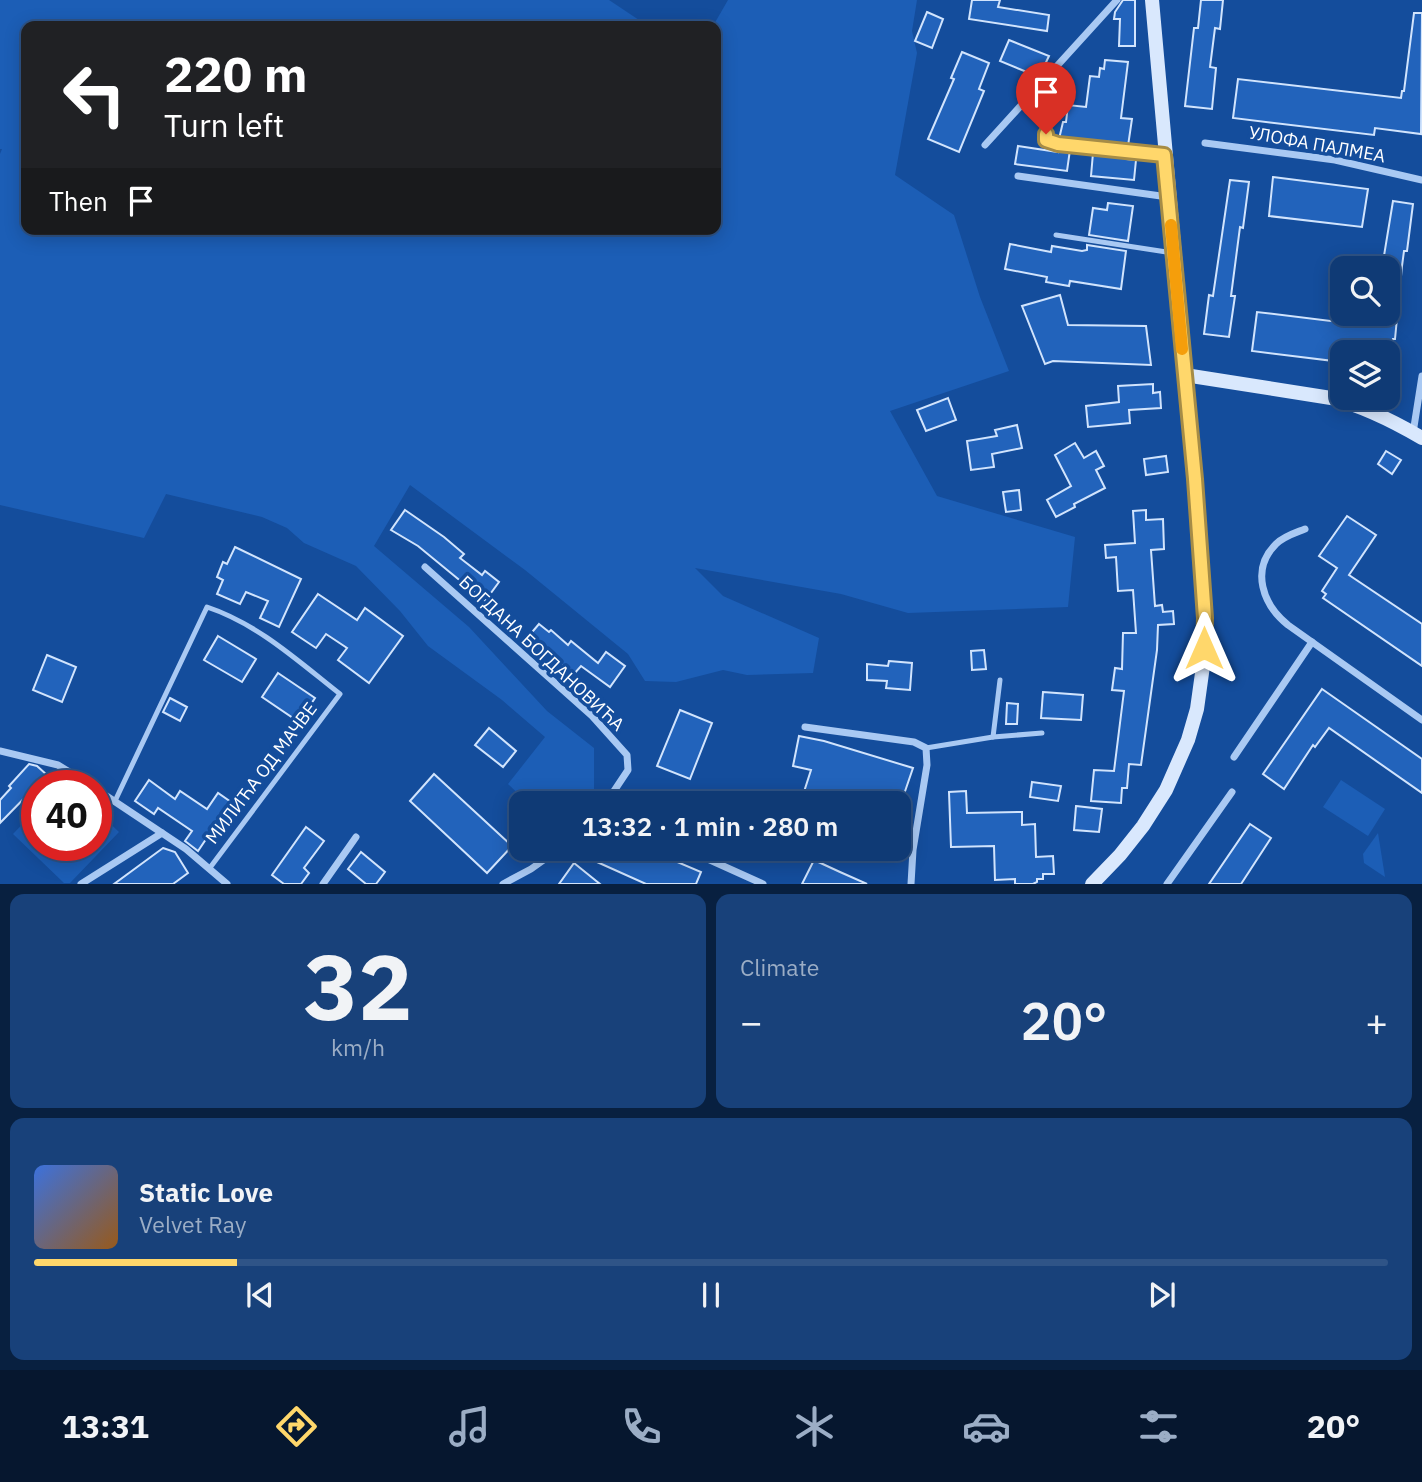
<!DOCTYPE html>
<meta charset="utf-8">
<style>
body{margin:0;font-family:"IBM Plex Sans",sans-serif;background:#18417a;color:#f1f3f6;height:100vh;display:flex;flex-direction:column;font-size:26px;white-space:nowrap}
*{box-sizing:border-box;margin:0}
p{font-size:23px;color:#9badc5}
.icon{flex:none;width:38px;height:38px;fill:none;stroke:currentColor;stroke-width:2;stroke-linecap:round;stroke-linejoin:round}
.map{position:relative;height:884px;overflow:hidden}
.sheet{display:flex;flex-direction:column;gap:10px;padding:10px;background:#082040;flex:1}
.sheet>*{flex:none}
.guide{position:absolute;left:21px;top:21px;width:700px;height:214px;border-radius:14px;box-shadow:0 4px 18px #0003,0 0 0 2px #2f5487;background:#202124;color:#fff;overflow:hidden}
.controls{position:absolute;left:1330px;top:256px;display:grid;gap:14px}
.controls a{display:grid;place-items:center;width:70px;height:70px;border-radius:14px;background:#0f3a75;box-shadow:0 4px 18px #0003,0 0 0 2px #2f5487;font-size:35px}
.speed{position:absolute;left:21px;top:770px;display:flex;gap:14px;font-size:35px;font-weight:700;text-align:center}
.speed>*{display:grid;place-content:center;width:91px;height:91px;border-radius:50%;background:#0f3a75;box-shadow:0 4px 18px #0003,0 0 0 2px #2f5487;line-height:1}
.speed .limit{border:10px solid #d22;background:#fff;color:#111}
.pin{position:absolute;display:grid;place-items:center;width:60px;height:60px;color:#fff;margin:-72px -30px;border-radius:50% 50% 50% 0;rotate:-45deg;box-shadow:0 0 7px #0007}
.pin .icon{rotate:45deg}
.me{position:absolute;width:77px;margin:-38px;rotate:0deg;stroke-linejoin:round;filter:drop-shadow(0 0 5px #0008)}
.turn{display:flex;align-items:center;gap:24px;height:147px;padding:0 28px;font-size:32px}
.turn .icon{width:91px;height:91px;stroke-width:2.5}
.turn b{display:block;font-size:49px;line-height:60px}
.then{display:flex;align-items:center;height:66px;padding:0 28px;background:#0003;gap:14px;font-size:26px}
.big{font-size:52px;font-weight:600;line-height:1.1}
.sheet .card{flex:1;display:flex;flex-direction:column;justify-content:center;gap:10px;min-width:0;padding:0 24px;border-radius:14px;background:#18417a}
.sheet .dial{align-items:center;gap:0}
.dial b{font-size:91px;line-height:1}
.song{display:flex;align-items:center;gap:21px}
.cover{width:84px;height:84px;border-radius:10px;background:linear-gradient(135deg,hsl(220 70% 55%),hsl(30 70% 35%))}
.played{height:7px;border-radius:4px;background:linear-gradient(90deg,#ffd76b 15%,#2f5487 15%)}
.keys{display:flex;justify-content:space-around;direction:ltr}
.heat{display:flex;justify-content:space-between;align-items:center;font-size:38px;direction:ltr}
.sheet .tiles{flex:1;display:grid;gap:10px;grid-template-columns:1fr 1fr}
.card:last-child{grid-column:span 2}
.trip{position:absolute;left:509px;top:791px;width:402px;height:70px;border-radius:14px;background:#0f3a75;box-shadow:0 4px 18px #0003,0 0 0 2px #2f5487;font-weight:600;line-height:70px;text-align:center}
.menu{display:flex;height:112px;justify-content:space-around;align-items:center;background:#06172f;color:#9badc5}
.menu .icon{width:49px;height:49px}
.menu .on{color:#ffd76b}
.menu b{font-size:32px;color:#f1f3f6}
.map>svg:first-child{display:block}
.green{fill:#1c5eb6}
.building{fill:#2263bb;stroke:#d1e4fd;stroke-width:2}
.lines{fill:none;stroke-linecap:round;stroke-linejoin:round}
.lane{stroke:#a9c9f3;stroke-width:5}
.street{stroke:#a9c9f3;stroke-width:7}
.secondary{stroke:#d9e8fd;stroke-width:14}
.route-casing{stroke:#a68c46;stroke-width:18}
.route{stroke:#ffd76b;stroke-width:12}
.slow{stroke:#f59e0b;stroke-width:12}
.labels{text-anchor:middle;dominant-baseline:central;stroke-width:7;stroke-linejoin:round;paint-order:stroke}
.street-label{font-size:18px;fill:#fff;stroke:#144d9c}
</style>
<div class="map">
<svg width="1422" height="884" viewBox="0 0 1422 884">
<rect width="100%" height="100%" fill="#144d9c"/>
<g class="green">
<polygon points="0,0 609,0 648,26 26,26 26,229 716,229 716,26 713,26 728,0 917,0 912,31 917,53 895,175 954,215 980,297 1009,371 890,411 937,496 1075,537 1068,607 908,613 841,594 695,568 723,596 819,638 813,673 747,675 723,670 676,682 645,681 628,654 525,570 410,485 374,546 469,627 547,711 594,748 594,795 589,803 528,803 508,784 545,737 502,700 428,646 400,611 356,566 304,543 287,528 262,517 166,494 144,538 0,505 0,154 2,149 0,149"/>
<polygon points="1341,780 1385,809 1368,836 1323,807"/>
<polygon points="37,809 37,845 96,845 96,810 119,832 70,883 64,883 13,834"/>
<polygon points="1378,833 1385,877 1364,863 1363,854"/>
</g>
<g class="building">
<polygon points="972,0 1000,0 998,7 1049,15 1047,31 969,19"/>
<polygon points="1123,0 1135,0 1135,46 1119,46 1120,19 1114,19 1115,12"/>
<polygon points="1201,0 1223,0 1220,29 1215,28 1210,67 1216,68 1212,109 1185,106 1194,28 1198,28"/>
<polygon points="927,12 943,19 932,48 915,41"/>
<polygon points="1414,13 1422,13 1421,134 1375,128 1374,135 1233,118 1238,79 1401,98 1402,91 1404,91"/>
<polygon points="1009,40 1049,56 1039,77 1000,61"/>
<polygon points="962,52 989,63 979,89 984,91 959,152 928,139 954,79 951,78"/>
<polygon points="1105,60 1128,62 1121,118 1132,119 1128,146 1059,139 1063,122 1066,122 1068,105 1086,107 1090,76 1099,77 1100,68 1104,69"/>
<polygon points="1018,146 1058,152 1058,149 1070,150 1067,171 1015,164"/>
<polygon points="1093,153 1127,156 1127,159 1136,160 1134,180 1091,176"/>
<polygon points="1273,177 1368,189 1362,227 1269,216"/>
<polygon points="1230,180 1249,182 1243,228 1240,227 1231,296 1235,296 1229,337 1204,334 1209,295 1213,296"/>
<polygon points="1393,201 1413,204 1407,251 1404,251 1402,266 1395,339 1393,339 1391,352 1342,352 1342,362 1252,351 1257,312 1371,326 1376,313 1388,313 1388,268 1382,268"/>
<polygon points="1108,203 1133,206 1128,241 1089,235 1093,208 1107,210"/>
<polygon points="1010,244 1051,252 1052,246 1082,251 1087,250 1087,245 1126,251 1121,289 1070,281 1069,286 1046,282 1047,277 1005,269"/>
<polygon points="1060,295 1068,325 1146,326 1151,365 1053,361 1045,364 1022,306"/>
<polygon points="1153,384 1153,393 1160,392 1161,408 1129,410 1130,423 1088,427 1086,406 1119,402 1118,386"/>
<polygon points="948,398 956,420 926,431 917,410"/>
<polygon points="1017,425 1022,448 992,454 994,467 971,470 967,441 997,436 995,430"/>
<polygon points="1075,443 1084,458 1096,451 1104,466 1096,470 1105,488 1074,504 1075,507 1056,517 1047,500 1071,486 1055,455"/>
<polygon points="1386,451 1401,460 1392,474 1378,464"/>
<polygon points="1166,456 1168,472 1146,475 1144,459"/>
<polygon points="1019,490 1021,510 1006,512 1003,492"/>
<polygon points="405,510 444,537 464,554 460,558 482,575 485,571 499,582 485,601 418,546 391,530"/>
<polygon points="1146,510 1146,520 1163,519 1164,549 1151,550 1155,606 1162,605 1163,612 1173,611 1174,624 1158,625 1157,650 1141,765 1129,764 1127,788 1122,788 1121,803 1091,801 1094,770 1114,771 1124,691 1112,690 1115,668 1122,669 1123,633 1136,633 1133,590 1118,591 1116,557 1106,558 1105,545 1135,543 1133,511"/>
<polygon points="1347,516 1376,535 1349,575 1422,624 1422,666 1323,598 1326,594 1322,591 1337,568 1319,556"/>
<polygon points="235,547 301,579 279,627 260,618 268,601 246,592 240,604 217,594 223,580 217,577 223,562 227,564"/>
<polygon points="318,594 357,620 365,608 403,636 369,683 338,660 347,648 326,634 316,648 292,632"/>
<polygon points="539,624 549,632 551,630 568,645 571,641 598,663 606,652 625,666 610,687 581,666 574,674 527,638"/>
<polygon points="218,636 256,659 242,682 204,660"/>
<polygon points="984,650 986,669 972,670 971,651"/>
<polygon points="47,655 76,667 62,702 33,690"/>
<polygon points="889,661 912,663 910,690 886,688 887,681 867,680 867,664 888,666"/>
<polygon points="278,673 315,698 299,722 262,697"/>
<polygon points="1322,689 1422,759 1422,793 1329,728 1315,747 1313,745 1284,789 1263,774"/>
<polygon points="1043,692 1083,695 1081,720 1041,718"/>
<polygon points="170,698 187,707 180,721 163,712"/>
<polygon points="1007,703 1018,704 1017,724 1006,724"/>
<polygon points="680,710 712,723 690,779 657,766"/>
<polygon points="489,728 516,751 503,767 475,745"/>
<polygon points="799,736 824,741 913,768 901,803 806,803 808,797 803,795 811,770 793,766"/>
<polygon points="29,764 37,766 47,775 0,823 0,800 11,788 9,786"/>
<polygon points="434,774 512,846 487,873 410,801"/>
<polygon points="149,780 175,799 180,791 207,809 218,793 231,802 198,851 185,841 192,831 158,808 154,814 135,801"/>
<polygon points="1032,782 1061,786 1058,801 1030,797"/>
<polygon points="966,791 967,813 1022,812 1022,825 1035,824 1036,857 1053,856 1054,874 1043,874 1043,879 1037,879 1037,882 1033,884 1015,884 1015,879 995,880 994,846 951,847 949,792"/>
<polygon points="1076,806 1102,809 1099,832 1074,830"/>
<polygon points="1250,824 1271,838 1241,884 1209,884"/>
<polygon points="306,827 324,841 304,868 309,873 301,884 284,884 272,875"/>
<polygon points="163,848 175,852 188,873 173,884 114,884"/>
<polygon points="568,849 658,849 656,853 701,872 696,884 646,884"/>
<polygon points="361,852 385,872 376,884 366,884 348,869"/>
<polygon points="814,860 840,872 867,884 802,884"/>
<polygon points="574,863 600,884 559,884"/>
</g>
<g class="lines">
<g class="lane">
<polyline points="1049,110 1047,140 1050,143 1164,155"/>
<polyline points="1056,235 1173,253"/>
<polyline points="993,737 1000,680"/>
<polyline points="926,748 993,737 1042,733"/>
<path d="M115,801L207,607C258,624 298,661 340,694L209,869"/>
<polyline points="900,846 913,850"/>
</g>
<g class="street">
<polyline points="1205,143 1335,160 1422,180"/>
<polyline points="985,145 1117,0"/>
<polyline points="1018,176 1168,197"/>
<polyline points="1413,433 1422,376"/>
<path d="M1305,529C1295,533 1284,536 1276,544C1250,570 1263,605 1288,625L1422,720"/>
<polyline points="425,567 592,716 627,755 628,770 606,803"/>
<polyline points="805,727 914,742 926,748 927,765 913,850 911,884"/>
<polyline points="0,751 58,765 92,786"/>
<polyline points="1234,757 1312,642"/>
<polyline points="96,789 186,849 227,884"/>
<polyline points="690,851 763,884"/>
<polyline points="81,884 162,833"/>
<polyline points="323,884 356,837"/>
<polyline points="503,884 531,869 559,849"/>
<polyline points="1167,884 1232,792"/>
</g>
<g class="secondary">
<path d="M1185,375L1331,398C1363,406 1393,421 1422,438"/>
<polyline points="1092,884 1120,855 1143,826 1166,790 1188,740 1197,709 1203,666 1205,618 1195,479 1152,0"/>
</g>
</g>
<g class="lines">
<defs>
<polyline id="route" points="1046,134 1046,140 1058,144 1164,155 1195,479 1205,618 1204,648"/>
</defs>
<use href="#route" class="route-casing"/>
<use href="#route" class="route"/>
<polyline class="slow" points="1171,225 1182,349"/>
</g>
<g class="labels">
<g class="street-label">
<text transform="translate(1317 144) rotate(10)">УЛОФА ПАЛМЕА</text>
<text transform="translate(542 653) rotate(43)">БОГДАНА БОГДАНОВИЋА</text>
<text transform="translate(261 773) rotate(-53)">МИЛИЋА ОД МАЧВЕ</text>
</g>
</g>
</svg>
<div class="controls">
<a><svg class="icon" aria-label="search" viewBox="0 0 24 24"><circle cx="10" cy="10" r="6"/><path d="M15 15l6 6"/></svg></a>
<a><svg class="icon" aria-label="layers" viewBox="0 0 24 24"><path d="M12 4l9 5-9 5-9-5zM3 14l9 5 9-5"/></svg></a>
</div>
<div class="speed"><div class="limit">40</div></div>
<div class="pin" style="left:1046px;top:134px;background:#d93025"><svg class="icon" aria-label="arrive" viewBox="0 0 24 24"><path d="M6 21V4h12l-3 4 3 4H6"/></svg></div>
<svg class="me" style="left:1204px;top:648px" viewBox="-20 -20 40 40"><path d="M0-17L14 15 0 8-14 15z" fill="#ffd76b" stroke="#fff" stroke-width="4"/></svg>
<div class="trip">13:32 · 1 min · 280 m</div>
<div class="guide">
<div class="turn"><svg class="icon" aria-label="left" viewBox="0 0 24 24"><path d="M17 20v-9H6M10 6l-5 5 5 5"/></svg><div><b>220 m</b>Turn left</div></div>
<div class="then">Then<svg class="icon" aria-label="arrive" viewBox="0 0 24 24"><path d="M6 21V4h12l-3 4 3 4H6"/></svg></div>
</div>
</div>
<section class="sheet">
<div class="tiles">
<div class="card dial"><b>32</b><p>km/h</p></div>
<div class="card"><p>Climate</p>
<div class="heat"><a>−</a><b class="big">20°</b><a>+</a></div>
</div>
<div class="card">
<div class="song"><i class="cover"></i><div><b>Static Love</b><p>Velvet Ray</p></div></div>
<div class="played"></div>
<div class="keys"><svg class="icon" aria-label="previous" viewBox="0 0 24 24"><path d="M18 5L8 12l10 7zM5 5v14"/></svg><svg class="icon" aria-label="pause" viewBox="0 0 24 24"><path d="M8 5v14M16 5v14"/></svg><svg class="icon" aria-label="next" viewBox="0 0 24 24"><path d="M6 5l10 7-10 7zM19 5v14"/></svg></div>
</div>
</div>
</section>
<nav class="menu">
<b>13:31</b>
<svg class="icon on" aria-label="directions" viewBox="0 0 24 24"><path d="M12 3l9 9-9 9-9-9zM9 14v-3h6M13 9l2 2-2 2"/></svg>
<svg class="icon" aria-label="music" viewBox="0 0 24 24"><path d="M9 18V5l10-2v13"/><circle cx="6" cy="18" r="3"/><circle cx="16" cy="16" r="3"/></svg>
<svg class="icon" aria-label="phone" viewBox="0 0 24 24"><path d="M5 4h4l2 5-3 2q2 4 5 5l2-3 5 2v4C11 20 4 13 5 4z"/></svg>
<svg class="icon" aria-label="climate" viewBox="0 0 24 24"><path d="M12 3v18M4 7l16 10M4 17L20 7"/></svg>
<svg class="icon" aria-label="car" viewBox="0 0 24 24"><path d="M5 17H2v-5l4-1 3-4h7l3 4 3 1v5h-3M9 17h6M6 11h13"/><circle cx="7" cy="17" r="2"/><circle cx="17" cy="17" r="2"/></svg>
<svg class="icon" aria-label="filters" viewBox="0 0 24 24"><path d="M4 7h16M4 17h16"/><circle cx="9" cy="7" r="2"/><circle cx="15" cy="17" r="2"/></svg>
<b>20°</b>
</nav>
